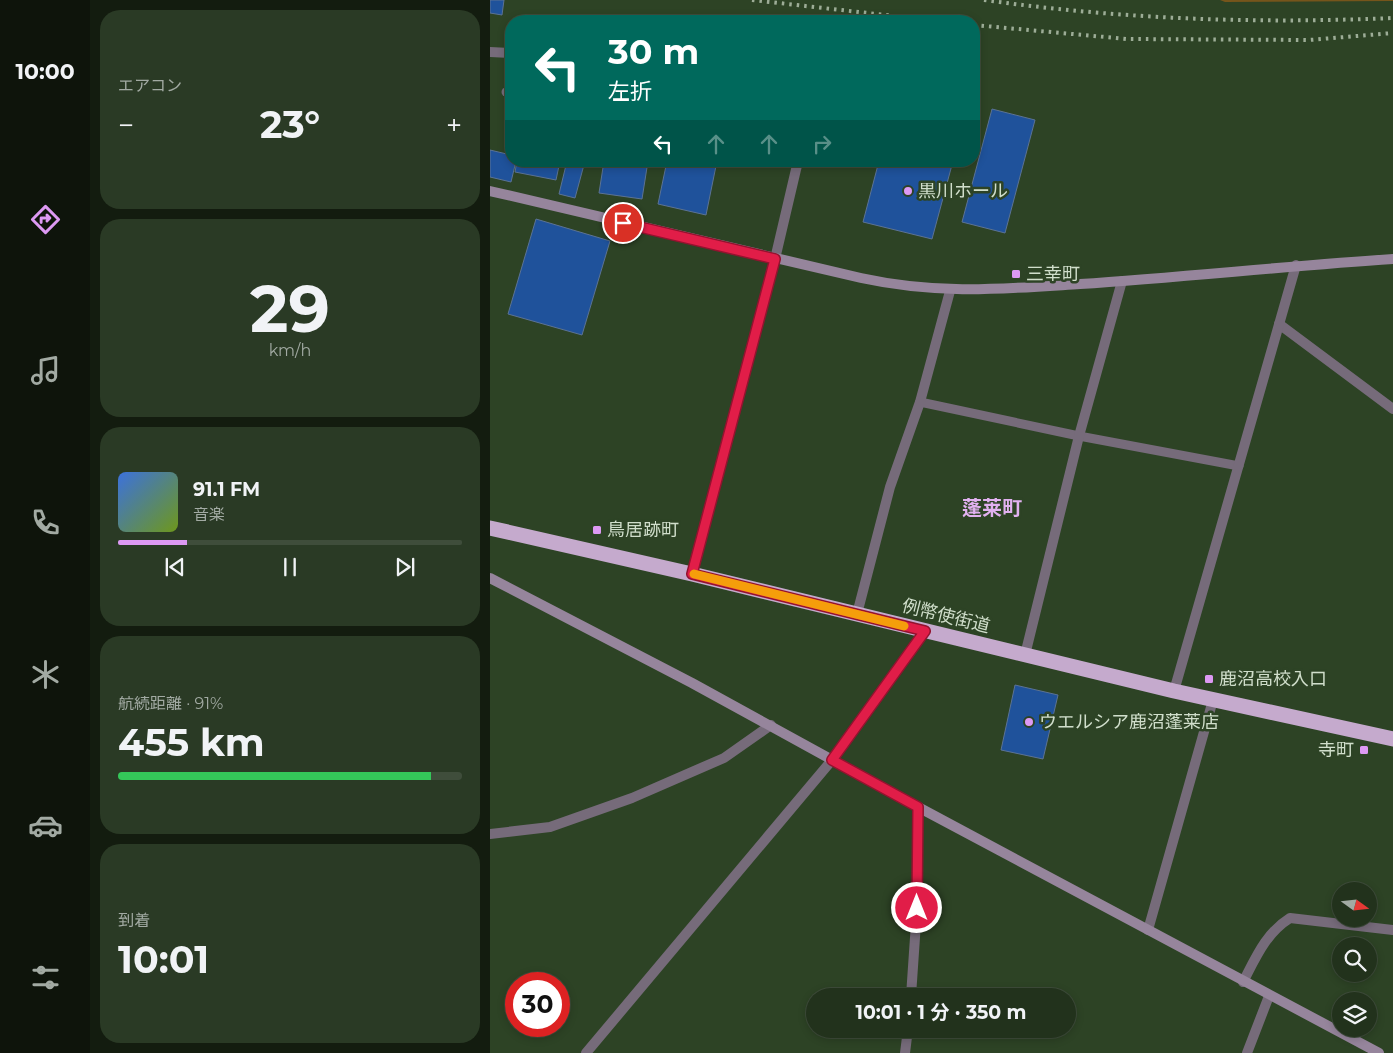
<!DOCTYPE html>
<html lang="ja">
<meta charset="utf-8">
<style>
body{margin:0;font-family:Montserrat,"Noto Sans JP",sans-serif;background:#2a3a25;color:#f1f3f6;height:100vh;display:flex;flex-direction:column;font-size:19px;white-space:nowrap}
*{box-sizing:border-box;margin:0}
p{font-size:16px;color:#a2aaa3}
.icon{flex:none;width:28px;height:28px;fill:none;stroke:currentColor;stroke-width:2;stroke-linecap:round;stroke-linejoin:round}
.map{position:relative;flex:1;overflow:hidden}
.side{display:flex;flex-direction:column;gap:10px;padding:10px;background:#131c0f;width:400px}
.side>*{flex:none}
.hud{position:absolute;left:15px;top:15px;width:475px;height:152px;border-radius:20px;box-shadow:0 2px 8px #0003,0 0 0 1px #3f4d3b;background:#00695c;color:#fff;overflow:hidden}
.needle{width:32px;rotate:105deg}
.buttons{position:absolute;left:842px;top:882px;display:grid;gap:10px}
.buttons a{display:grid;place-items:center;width:45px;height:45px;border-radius:50%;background:#22321c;box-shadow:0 2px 8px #0003,0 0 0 1px #3f4d3b;font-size:25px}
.speed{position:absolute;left:15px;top:972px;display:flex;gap:10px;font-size:25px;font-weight:700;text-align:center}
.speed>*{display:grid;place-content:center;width:65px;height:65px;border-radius:50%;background:#22321c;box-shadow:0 2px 8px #0003,0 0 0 1px #3f4d3b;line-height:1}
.speed .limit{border:8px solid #d22;background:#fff;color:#111}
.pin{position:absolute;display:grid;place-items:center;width:42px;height:42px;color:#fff;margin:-21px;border:2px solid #fff;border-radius:50%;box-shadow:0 1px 5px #0007}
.me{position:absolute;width:55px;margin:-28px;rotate:0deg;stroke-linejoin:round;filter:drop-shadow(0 0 4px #0008)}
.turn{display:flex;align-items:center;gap:18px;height:105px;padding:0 20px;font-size:22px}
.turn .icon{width:65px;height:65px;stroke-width:2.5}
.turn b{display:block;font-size:35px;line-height:42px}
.lanes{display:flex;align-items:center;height:48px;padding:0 20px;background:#0003;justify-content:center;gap:25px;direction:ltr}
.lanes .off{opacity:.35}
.big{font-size:38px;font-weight:700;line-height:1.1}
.side .card{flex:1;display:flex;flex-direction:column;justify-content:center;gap:8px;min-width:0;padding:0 18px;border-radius:20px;background:#2a3a25}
.side .dial{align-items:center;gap:0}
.dial b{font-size:65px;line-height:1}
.song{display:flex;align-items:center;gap:15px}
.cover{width:60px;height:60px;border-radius:8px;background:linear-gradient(135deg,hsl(220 70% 55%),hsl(80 70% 35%))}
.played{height:5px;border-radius:2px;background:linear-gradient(90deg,#dd99f3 20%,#3f4d3b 20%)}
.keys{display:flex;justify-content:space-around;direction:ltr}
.heat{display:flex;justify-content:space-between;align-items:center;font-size:28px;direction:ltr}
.charge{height:8px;border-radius:4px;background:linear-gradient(90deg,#34c759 91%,#3f4d3b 0)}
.trip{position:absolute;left:316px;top:988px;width:270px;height:50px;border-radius:25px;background:#22321c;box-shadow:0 2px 8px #0003,0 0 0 1px #3f4d3b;font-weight:700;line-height:50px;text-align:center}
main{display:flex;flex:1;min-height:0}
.dock{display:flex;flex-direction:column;width:90px;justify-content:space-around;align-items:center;background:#0e140b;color:#a2aaa3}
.dock .icon{width:35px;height:35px}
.dock .current{color:#dd99f3}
.dock b{font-size:22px;color:#f1f3f6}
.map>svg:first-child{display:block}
.green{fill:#76551b}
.building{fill:#1f529b;stroke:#5c7394}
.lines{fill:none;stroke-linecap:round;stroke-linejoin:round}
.lane{stroke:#766b7a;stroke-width:9}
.street{stroke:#766b7a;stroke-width:10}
.secondary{stroke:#96859c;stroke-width:10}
.highway{stroke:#c5aacd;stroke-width:15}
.rail{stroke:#9dad97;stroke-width:4;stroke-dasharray:2.5 5;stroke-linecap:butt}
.route-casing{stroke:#92132f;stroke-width:12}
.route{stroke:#e11d48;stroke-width:9}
.slow{stroke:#f59e0b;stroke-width:9}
.poi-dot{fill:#dd99f3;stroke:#2d4325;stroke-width:2}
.labels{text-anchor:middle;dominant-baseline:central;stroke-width:5;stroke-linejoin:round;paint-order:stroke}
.poi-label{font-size:18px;fill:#d0decb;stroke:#2d4325;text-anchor:start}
.street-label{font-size:18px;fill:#d0decb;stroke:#2d4325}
.quarter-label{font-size:20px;font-weight:bold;fill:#e1b1f0;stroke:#2d4325}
</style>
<main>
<nav class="dock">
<b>10:00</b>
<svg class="icon current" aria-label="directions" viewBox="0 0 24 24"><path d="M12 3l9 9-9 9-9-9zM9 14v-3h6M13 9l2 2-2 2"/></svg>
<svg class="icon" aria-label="music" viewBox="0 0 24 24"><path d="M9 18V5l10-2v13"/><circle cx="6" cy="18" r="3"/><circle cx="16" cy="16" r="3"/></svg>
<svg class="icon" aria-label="phone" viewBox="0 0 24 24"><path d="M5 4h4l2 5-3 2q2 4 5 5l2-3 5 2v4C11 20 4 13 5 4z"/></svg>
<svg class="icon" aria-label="climate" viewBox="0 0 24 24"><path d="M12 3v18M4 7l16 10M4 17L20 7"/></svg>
<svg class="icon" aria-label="car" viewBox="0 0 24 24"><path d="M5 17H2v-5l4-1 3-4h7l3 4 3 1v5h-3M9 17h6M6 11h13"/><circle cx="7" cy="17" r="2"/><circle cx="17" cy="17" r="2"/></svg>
<svg class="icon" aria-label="filters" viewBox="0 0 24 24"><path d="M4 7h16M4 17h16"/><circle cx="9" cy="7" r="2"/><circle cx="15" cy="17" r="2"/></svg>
</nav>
<section class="side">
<div class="card"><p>エアコン</p>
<div class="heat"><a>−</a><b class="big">23°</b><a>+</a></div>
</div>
<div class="card dial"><b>29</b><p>km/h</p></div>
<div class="card">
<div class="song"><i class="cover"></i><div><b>91.1 FM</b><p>音楽</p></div></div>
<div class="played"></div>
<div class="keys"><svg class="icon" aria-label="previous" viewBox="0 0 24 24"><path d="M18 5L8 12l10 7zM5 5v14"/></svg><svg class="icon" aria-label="pause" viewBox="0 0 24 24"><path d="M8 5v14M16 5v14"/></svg><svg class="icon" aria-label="next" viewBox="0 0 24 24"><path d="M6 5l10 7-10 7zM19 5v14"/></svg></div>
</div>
<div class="card"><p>航続距離 · 91%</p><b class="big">455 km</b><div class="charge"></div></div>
<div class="card"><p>到着</p><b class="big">10:01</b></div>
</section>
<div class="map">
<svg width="903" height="1053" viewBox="0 0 903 1053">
<rect width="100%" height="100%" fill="#2d4325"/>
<polygon class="green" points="730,0 903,0 903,1 735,2"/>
<g class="building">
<polygon points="0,0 14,0 12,15 0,13"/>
<polygon points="502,109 545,120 515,233 472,222"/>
<polygon points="0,150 21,155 21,161 26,161 21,182 0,177"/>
<polygon points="27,161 70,161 66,180 25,172"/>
<polygon points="77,161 95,161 85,198 69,194"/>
<polygon points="114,161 158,161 152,199 109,193"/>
<polygon points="177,161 227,161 216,215 168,204"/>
<polygon points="389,161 463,161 442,239 373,222"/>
<polygon points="46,219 120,241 92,335 18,314"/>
<polygon points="525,685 568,695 553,759 511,750"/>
</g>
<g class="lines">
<g class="lane">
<polyline points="16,92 21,92"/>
<polyline points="430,402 589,436 749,466"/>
</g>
<g class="street">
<polyline points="0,52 21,53"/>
<polyline points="789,324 903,409"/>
<polyline points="202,574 285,259 308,161"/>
<polyline points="367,614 400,487 430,402 460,291"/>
<polyline points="535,655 589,436 632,281"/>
<polyline points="684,691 806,265"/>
<polyline points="0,834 60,827 142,798 234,758 281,725"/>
<polyline points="658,930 723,700"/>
<path d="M753,982C766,957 776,933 800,918L903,930"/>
<polyline points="421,996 427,908 428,807"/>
<polyline points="96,1053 342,760 435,631"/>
<polyline points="415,1053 418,1029"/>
<polyline points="757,1053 779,996"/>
</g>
<g class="secondary">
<path d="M0,191L371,278C449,295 512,289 590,284C694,277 798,266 903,259"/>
<polyline points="0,578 202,683 428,807 889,1053"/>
</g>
<polyline class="highway" points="0,528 202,574 684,691 903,739"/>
<g class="rail">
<polyline points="262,0 449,21"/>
<path d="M494,0C631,19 764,24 903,18"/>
<polyline points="484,25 637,39 819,40 903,33"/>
</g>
</g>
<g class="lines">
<defs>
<polyline id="route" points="133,223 285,259 202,574 435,631 342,760 428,807 427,908"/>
</defs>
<use href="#route" class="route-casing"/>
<use href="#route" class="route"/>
<polyline class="slow" points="204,574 414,626"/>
</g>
<g class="poi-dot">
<circle cx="418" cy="191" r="5"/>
<rect x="521" y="269" width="10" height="10" rx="2.5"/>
<rect x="102" y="525" width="10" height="10" rx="2.5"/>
<rect x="714" y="674" width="10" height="10" rx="2.5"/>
<circle cx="539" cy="722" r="5"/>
<rect x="869" y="745" width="10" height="10" rx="2.5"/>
</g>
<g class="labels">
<g class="poi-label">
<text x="428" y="191">黒川ホール</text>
<text x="536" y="274">三幸町</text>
<text x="117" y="530">鳥居跡町</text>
<text x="729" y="679">鹿沼高校入口</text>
<text x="549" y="722">ウエルシア鹿沼蓬莱店</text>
<text x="864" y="750" text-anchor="end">寺町</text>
</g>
<g class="street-label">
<text transform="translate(456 616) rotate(14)">例幣使街道</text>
</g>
<g class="quarter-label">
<text x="502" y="508">蓬莱町</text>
</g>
</g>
</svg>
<div class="buttons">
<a><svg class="needle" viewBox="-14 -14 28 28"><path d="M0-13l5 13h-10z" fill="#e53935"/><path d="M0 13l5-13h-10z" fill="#a2aaa3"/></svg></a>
<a><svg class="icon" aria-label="search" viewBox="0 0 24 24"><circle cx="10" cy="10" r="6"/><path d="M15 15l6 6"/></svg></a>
<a><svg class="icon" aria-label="layers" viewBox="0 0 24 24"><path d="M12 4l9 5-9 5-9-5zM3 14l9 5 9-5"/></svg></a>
</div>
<div class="speed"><div class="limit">30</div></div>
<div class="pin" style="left:133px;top:223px;background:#d93025"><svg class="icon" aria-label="arrive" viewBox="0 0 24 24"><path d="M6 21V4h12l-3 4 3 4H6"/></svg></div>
<svg class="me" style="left:427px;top:908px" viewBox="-20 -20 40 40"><circle r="17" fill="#e11d48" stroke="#fff" stroke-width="3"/><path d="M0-11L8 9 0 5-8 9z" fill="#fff"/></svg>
<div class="trip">10:01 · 1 分 · 350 m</div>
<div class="hud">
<div class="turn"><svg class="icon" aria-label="left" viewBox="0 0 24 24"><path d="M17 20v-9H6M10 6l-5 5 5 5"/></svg><div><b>30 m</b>左折</div></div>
<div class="lanes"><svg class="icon" aria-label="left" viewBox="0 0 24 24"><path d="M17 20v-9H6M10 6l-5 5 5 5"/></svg><svg class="icon off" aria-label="ahead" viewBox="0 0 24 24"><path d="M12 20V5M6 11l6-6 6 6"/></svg><svg class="icon off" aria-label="ahead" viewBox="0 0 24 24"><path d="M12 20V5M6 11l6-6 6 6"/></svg><svg class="icon off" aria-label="right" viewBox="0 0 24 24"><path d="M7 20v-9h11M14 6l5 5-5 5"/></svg></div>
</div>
</div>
</main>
